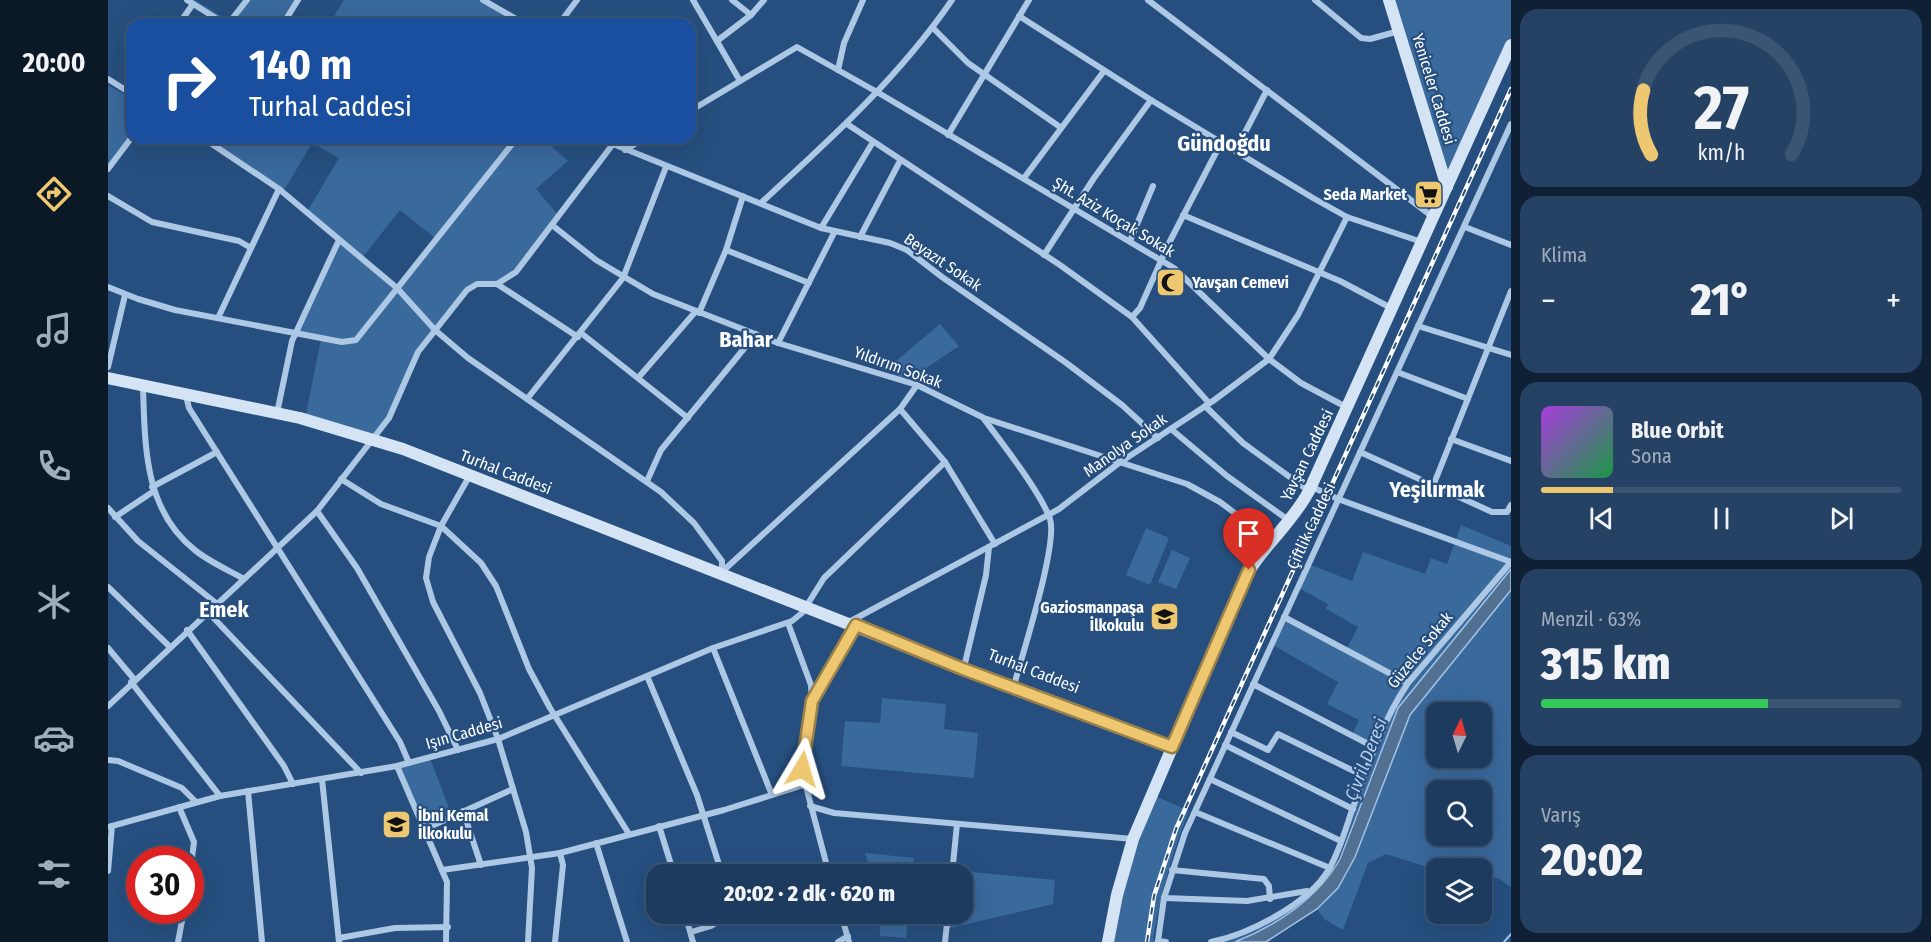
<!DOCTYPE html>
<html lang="tr">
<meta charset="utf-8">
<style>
body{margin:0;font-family:"Fira Sans Condensed",sans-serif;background:#254265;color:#f1f3f6;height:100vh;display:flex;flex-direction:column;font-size:22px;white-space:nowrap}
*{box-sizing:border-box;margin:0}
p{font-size:20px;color:#a0adbd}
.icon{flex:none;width:33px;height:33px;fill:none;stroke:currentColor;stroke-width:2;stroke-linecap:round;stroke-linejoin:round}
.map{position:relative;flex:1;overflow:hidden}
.panel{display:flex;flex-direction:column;gap:9px;padding:9px;background:#0f2034;width:420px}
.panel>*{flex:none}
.top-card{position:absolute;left:18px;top:18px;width:570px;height:126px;border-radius:18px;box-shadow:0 6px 24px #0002,0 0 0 2px #3a5574;background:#1a4fa0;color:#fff;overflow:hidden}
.needle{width:39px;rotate:5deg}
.fabs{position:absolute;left:1318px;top:702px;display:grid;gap:12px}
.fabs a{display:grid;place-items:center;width:66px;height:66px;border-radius:12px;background:#1c3b5f;box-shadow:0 6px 24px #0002,0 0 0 2px #3a5574;font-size:30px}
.speed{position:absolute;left:18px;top:846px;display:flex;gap:12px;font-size:30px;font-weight:700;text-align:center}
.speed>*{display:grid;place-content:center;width:78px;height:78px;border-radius:50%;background:#1c3b5f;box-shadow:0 6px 24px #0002,0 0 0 2px #3a5574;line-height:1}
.speed .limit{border:9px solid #d22;background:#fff;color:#111}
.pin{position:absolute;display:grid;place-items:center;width:51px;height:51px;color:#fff;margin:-62px -26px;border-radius:50% 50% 50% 0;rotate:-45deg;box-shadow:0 0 6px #0007}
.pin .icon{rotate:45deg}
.me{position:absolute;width:66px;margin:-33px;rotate:7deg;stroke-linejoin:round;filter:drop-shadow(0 0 4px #0008)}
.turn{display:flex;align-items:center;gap:21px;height:126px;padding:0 24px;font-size:27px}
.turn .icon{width:78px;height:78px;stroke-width:2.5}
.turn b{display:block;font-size:42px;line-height:51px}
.big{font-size:45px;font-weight:800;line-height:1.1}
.panel .tile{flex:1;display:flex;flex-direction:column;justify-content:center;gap:9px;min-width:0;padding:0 21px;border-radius:18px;background:#254265}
.panel .dial{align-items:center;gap:0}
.dial svg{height:156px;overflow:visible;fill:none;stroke:#3a5574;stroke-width:7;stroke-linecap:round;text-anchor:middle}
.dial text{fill:#f1f3f6;stroke:none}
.song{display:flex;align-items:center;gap:18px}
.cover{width:72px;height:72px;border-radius:9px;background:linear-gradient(135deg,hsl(280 70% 55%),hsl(140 70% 35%))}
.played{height:6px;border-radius:3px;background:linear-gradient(90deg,#eec771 20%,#3a5574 20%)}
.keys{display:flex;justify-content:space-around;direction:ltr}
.heat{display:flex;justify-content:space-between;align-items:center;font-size:33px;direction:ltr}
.charge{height:9px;border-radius:4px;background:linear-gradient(90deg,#34c759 63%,#3a5574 0)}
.trip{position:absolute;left:538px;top:864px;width:327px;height:60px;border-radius:18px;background:#1c3b5f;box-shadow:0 6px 24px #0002,0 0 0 2px #3a5574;font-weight:800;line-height:60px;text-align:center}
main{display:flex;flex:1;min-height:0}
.tab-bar{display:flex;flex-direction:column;width:108px;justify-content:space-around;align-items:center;background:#0b1826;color:#a0adbd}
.tab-bar .icon{width:42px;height:42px}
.tab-bar .selected{color:#eec771}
.tab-bar b{font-size:27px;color:#f1f3f6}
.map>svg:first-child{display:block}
.green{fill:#3a699c;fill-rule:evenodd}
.water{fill:#527092;stroke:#a0c3e6;stroke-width:1.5}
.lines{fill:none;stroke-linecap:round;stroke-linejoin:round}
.stream{stroke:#a0c3e6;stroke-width:2}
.street{stroke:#acc8e5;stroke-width:6}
.secondary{stroke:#d5e4f5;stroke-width:12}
.rail-casing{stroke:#fff;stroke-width:4.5}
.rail{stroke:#264f7f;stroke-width:2;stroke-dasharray:7;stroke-linecap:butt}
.route-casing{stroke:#9b8149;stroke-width:15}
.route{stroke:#eec771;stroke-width:10}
.labels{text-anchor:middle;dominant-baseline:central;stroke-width:4.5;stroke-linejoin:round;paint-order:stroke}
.street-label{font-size:16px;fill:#fff;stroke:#264f7f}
.poi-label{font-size:16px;font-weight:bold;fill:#fff;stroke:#264f7f;text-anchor:end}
.water-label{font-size:18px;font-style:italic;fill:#b7d1ed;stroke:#264f7f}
.district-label{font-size:22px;font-weight:bold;fill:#fff;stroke:#264f7f}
</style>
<main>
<nav class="tab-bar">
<b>20:00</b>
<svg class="icon selected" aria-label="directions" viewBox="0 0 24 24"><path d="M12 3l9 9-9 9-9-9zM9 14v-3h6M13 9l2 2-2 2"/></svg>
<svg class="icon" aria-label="music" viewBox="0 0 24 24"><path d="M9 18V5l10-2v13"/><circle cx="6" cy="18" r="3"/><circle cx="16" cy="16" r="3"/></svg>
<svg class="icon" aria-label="phone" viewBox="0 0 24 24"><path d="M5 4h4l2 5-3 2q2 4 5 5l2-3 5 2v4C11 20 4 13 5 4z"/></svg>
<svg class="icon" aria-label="climate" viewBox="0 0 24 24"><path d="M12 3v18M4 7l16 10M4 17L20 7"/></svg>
<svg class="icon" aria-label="car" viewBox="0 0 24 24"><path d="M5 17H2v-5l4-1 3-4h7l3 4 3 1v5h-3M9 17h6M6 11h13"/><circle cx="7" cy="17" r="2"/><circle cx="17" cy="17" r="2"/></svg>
<svg class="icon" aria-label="filters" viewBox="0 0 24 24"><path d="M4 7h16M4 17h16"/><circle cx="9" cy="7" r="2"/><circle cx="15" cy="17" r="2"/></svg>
</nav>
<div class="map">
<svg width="1403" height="942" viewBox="0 0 1403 942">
<rect width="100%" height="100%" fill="#264f7f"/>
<g class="green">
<polygon points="79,0 87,0 120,20 135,0 191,0 177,24 118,24"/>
<polygon points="236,0 375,0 417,24 221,24"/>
<polygon points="1281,0 1403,0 1403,45 1339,187"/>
<polygon points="0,85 24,99 24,137 0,169"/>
<path d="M106,138H434L460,161L428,189L451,216L408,272L396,281L364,287L313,347L284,412L263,438L197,419L213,339L188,333L231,240L199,212L231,158L204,143L175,192L103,143ZM292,210L328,239L289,288L254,258Z"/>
<polygon points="832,324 851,346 799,381 783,376 787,362"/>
<path d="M1353,525L1403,546V569L1290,708L1226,870C1209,894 1156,937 1127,942C1119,942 1110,942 1103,942L1146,927L1200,893L1222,868L1266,747L1244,735L1251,720L1219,704L1230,682L1163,644L1176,617L1238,650L1250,627L1218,609L1220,604L1189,587L1200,564L1244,581L1255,552L1317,574L1323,558L1339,564Z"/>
<polygon points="1038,528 1061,538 1042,585 1018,575"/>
<polygon points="1064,550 1082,558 1068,589 1050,582"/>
<path d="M1403,590V887L1390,878L1374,877V868L1329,870L1278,854L1260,863L1235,930L1216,919L1209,909L1230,888L1247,857L1302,715ZM1329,712H1374V758H1329ZM1329,790H1374V836H1329Z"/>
<polygon points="774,698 838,704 836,729 870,733 866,778 733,766 737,721 772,723"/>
<polygon points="322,758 344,816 317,829 289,766"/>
<path d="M1043,794L1081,811C1064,854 1052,894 1045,940L1058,942H1000Z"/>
<polygon points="757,853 806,858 804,874 763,874"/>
<polygon points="844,870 947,880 945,904 838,929 840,914 855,914 855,874 844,874"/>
<polygon points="771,914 800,914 798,938 772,936"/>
</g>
<path class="water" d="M1403,569V590L1302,715L1247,857L1230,888L1209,909L1158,942H1127C1168,926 1210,898 1232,859L1290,708Z"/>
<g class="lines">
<polyline class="stream" points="1396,942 1403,934"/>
<g class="street">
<polyline points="79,0 117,24"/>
<polyline points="375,0 417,24"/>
<polyline points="585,0 632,81"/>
<polyline points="624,0 643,15"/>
<polyline points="1040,0 1325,217"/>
<polyline points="1207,0 1253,38 1262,39 1291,31"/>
<polyline points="911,16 1043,100 1205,198 1239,217 1314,242"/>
<polyline points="71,24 85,4"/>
<polyline points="120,24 139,0"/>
<polyline points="175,24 190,0"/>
<polyline points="451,24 469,0"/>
<polyline points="825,28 860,63 952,127"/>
<polyline points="609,41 643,15 656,0"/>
<polyline points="730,70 736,43 755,0"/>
<polyline points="0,79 24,94"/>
<polyline points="582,111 689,47 769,92 1066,268 1161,359 1193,383 1240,408"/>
<polyline points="739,124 952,265 1024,317 1101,403"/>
<polyline points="840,135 921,0"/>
<polyline points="95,138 171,189 289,288 327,330 360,358 553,492 586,523 614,561 614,574"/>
<polyline points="505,144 713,228 782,243 799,250 834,277 957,362 1014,405 1050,438"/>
<polyline points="517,150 537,138"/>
<polyline points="1128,150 1159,90"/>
<polyline points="0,169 24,137"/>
<polyline points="916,178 996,71"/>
<polyline points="0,196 44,222 131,241 143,248"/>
<path d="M654,202C723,139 791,77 844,0"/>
<polyline points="1075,215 1232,281 1285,309"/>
<polyline points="444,225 488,260 545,294 670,343 809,385 876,418 1079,484 1112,502 1164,541"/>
<polyline points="1357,227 1403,245"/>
<polyline points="713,228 765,142"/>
<polyline points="752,237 792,161"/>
<polyline points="1022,241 1045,186"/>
<polyline points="618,250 701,283"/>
<polyline points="936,255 986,178 1043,100"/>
<polyline points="389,284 408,272 505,144 506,138"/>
<polyline points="0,287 30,299 67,310 234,342 248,340 409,138"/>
<polyline points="591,313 618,250 635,196"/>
<polyline points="1024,317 1032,308 1061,243 1114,141"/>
<polyline points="110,318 171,189"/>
<polyline points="1310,326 1403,355"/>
<polyline points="473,333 580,418"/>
<polyline points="670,343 727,231"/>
<polyline points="0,367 17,295"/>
<polyline points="1289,372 1360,399"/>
<polyline points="530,378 588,311"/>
<path d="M35,387C37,446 36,511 88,551C102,562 120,570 136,579"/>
<polyline points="78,396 81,408 292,742 301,763"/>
<polyline points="419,399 515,278 558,167"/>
<polyline points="1097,406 1135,443 1201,491"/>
<polyline points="792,409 837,462 887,544"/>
<polyline points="169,413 184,341 231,240"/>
<path d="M876,419C894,443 933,493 942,519C950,544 915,652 907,682"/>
<polyline points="1063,429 1119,476 1183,522"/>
<polyline points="1343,439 1403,461"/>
<polyline points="1252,452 1384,512 1399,512 1403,505"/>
<polyline points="362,475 333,526 321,557 318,578 325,602 372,693 390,739 418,832 424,868 420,942"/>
<polyline points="233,479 273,504 333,526 373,563 388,586 421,669 442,708 521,834"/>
<polyline points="539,481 553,450 648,334"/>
<polyline points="1325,486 1403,291"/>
<polyline points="44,487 109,452"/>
<polyline points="1204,487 1230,499 1403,562"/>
<polyline points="0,508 30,541 108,603"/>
<polyline points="209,511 249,568 331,711 350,750"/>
<polyline points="7,517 46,491"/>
<polyline points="616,570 792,409 809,385"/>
<polyline points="0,587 62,647"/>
<polyline points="99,611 253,773"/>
<polyline points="1176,617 1300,683"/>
<polyline points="741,622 951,509 1011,463 1105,401 1161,359 1190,315 1239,217"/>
<polyline points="680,623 703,685 704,701 695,775 721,874"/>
<polyline points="79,630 176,766 185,784"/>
<polyline points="0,648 26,679"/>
<polyline points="605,648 664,795"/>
<polyline points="857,663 878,575 881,547"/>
<polyline points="539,676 589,795 614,874"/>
<polyline points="23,682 112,796"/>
<polyline points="1145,684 1266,747"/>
<polyline points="704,700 747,626"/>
<polyline points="0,706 209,511 281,418 310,352 359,290 369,284 389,284 470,337"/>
<polyline points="1123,732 1160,750 1170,734 1256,776"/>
<polyline points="1117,745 1245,809"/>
<polyline points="0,760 10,761 74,788 88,802"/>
<polyline points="289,766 339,882 338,942"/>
<polyline points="214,779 231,942"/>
<polyline points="1102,779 1233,841"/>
<polyline points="140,791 154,942"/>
<polyline points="702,806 726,813 1025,839"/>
<polyline points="71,807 86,842 82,874"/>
<polyline points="355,811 373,865"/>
<polyline points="1087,812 1222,868"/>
<polyline points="551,826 566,874"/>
<polyline points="0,827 112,796 289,766 390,739 605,648 684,621 694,613 716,578 837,462"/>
<polyline points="317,829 405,789"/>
<polyline points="488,843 519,942"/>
<polyline points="334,870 452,853 616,810 696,785"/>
<polyline points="1064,870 1156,879 1161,886 1162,899"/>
<polyline points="0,871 4,826"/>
<polyline points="844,874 849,824"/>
<polyline points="1056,898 1139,901 1199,891"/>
<polyline points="577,914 585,942"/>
<polyline points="733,914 741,942"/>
<polyline points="583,932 603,926 622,914"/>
<polyline points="231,938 287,928 340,927"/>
<polyline points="70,942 76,910"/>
<polyline points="447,942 455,865 452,853"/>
<polyline points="730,942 740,936"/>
<polyline points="837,942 840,914"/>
<polyline points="1058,942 1050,941 1056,898 1077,833 1403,124"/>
<path d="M1103,942C1141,934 1201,904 1221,869C1231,852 1237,831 1243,813C1259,768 1273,723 1300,683L1403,562"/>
</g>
<g class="secondary">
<polyline points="1281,0 1339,187"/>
<polyline points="0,378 192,418 295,449 855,669 1064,747"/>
<path d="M1000,942L1009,895L1025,839L1135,582C1152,548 1183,525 1201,491L1403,45"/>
</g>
<defs>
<polyline id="rail" points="1039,942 1046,896 1068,829 1403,89"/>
</defs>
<use href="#rail" class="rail-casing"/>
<use href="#rail" class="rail"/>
</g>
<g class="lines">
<defs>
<polyline id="route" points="694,769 704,701 748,625 855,669 1064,747 1141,570"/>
</defs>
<use href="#route" class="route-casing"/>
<use href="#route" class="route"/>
</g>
<defs>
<symbol id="supermarket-square" viewBox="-11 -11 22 22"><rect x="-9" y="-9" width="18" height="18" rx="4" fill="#eec771" stroke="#264f7f"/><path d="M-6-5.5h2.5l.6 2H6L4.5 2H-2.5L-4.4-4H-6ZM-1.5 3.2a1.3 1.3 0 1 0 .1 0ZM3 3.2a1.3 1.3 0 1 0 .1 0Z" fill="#111"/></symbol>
<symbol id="mosque-square" viewBox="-11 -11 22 22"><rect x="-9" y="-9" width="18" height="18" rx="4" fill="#eec771" stroke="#264f7f"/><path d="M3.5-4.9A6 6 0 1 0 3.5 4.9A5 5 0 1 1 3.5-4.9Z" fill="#111"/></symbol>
<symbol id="school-square" viewBox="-11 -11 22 22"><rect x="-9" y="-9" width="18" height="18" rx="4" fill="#eec771" stroke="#264f7f"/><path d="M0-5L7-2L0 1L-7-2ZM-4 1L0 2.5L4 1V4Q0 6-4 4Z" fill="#111"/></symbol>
</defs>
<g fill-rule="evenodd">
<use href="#supermarket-square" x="1304" y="178" width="33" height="33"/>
<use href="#mosque-square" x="1046" y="266" width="33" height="33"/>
<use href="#school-square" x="1040" y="600" width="33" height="33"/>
<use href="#school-square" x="272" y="808" width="33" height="33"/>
</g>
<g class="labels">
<g class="street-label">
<text transform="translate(1326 89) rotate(73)">Yeniceler Caddesi</text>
<text transform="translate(1006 217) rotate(31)">Şht. Aziz Koçak Sokak</text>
<text transform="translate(835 262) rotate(34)">Beyazıt Sokak</text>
<text transform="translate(790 367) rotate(20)">Yıldırım Sokak</text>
<text transform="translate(1017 445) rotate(-35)">Manolya Sokak</text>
<text transform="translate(1199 455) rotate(-64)">Yavşan Caddesi</text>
<text transform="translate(398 472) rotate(21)">Turhal Caddesi</text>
<text transform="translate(1203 526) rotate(-65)">Çiftlik Caddesi</text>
<text transform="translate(1312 650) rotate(-51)">Güzelce Sokak</text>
<text transform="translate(926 671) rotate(21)">Turhal Caddesi</text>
<text transform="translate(356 733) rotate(-16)">Işın Caddesi</text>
</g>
<g class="poi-label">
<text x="1299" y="194">Seda Market</text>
<text x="1084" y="282" text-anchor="start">Yavşan Cemevi</text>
<text x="1036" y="607">Gaziosmanpaşa<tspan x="1036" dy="18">İlkokulu</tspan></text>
<text x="310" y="815" text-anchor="start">İbni Kemal<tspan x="310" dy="18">İlkokulu</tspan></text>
</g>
<g class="water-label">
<text transform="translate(1258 759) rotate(-69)">Çivril Deresi</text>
</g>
<g class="district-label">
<text x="1116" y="143">Gündoğdu</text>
<text x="638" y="339">Bahar</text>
<text x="1329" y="489">Yeşilırmak</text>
<text x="116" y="609">Emek</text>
</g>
</g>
</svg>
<div class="fabs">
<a><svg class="needle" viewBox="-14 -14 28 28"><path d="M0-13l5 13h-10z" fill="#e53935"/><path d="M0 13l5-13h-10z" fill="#a0adbd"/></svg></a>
<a><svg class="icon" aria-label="search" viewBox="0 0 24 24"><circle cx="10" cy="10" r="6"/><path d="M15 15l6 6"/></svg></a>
<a><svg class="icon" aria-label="layers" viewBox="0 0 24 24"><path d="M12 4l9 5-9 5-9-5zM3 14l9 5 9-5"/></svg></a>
</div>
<div class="speed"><div class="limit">30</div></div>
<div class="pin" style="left:1141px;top:570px;background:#d93025"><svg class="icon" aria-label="arrive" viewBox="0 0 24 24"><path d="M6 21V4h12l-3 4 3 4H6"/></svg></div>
<svg class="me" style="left:694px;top:769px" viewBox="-20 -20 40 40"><path d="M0-17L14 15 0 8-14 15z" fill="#eec771" stroke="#fff" stroke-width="4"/></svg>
<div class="trip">20:02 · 2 dk · 620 m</div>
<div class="top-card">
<div class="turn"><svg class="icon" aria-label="right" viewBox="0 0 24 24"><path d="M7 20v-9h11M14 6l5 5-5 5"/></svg><div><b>140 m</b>Turhal Caddesi</div></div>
</div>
</div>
<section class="panel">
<div class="tile dial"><svg viewBox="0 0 100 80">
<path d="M14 69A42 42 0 1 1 86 69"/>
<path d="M14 69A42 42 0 0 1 10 36" stroke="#eec771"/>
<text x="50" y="56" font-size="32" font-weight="700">27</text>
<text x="50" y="72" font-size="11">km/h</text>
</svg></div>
<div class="tile"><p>Klima</p>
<div class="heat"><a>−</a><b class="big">21°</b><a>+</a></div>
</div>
<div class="tile">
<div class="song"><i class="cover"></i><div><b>Blue Orbit</b><p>Sona</p></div></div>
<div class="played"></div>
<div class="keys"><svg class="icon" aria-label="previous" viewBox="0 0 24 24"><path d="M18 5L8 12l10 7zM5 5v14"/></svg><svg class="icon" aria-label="pause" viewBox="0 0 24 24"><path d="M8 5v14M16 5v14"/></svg><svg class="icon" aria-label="next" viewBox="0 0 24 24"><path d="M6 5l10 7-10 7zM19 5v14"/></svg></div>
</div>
<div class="tile"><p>Menzil · 63%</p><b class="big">315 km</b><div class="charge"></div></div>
<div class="tile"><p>Varış</p><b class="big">20:02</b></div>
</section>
</main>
